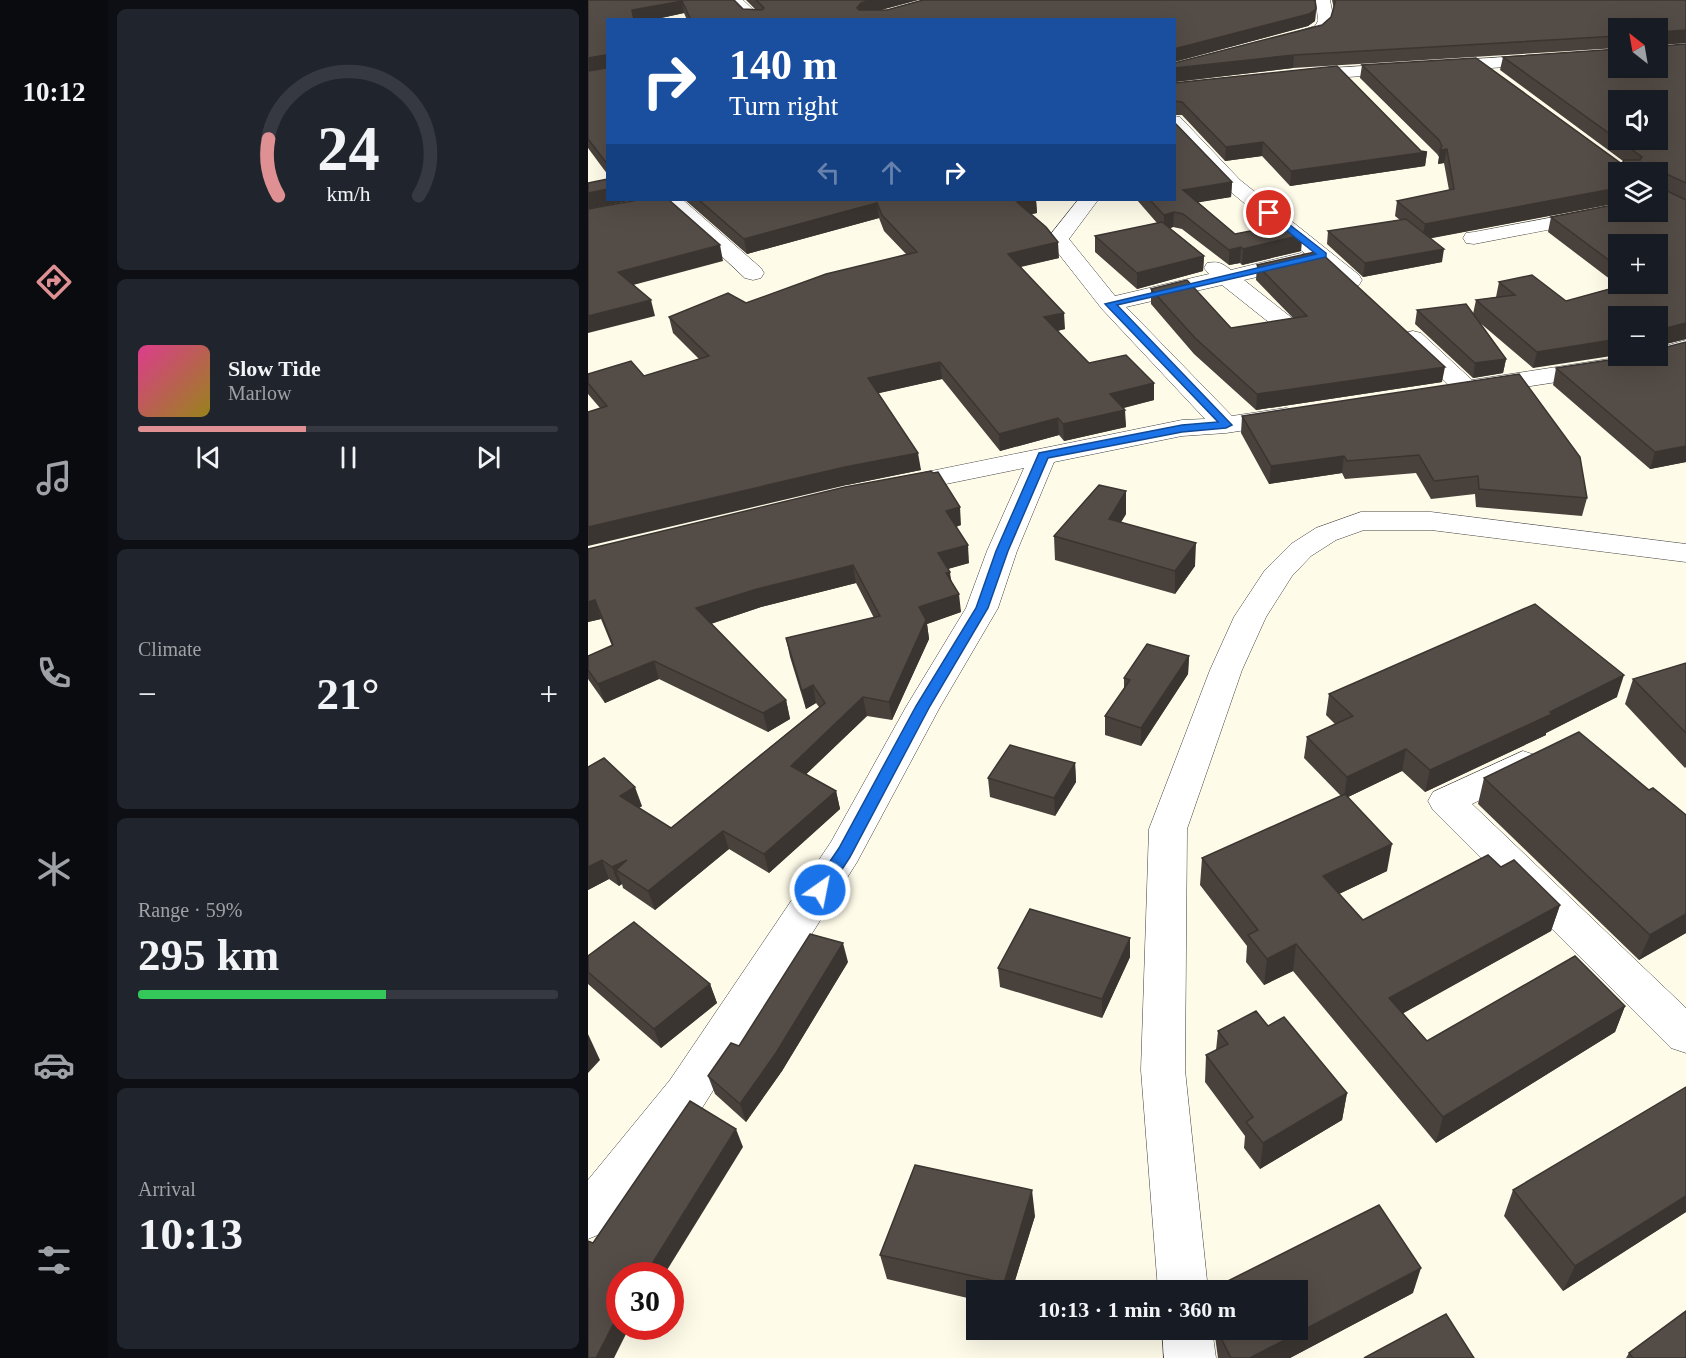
<!DOCTYPE html>
<meta charset="utf-8">
<style>
body{margin:0;font-family:"Times New Roman",serif;background:#20242c;color:#f1f3f6;height:100vh;display:flex;flex-direction:column;font-size:22px;white-space:nowrap}
*{box-sizing:border-box;margin:0}
p{font-size:20px;color:#9ea1a6}
.icon{flex:none;width:33px;height:33px;fill:none;stroke:currentColor;stroke-width:2;stroke-linecap:round;stroke-linejoin:round}
.map{position:relative;flex:1;overflow:hidden}
.side{display:flex;flex-direction:column;gap:9px;padding:9px;background:#0d0f14;width:480px}
.side>*{flex:none}
.top-card{position:absolute;left:18px;top:18px;width:570px;height:183px;border-radius:0px;box-shadow:0 6px 24px #0002;background:#1a4fa0;color:#fff;overflow:hidden}
.needle{width:39px;rotate:329deg}
.tools{position:absolute;left:1020px;top:18px;display:grid;gap:12px}
.tools a{display:grid;place-items:center;width:60px;height:60px;border-radius:0px;background:#171b24;box-shadow:0 6px 24px #0002;font-size:30px}
.speed{position:absolute;left:18px;top:1262px;display:flex;gap:12px;font-size:30px;font-weight:700;text-align:center}
.speed>*{display:grid;place-content:center;width:78px;height:78px;border-radius:50%;background:#171b24;box-shadow:0 6px 24px #0002;line-height:1}
.speed .limit{border:9px solid #d22;background:#fff;color:#111}
.pin{position:absolute;display:grid;place-items:center;width:51px;height:51px;color:#fff;margin:-26px;border:3px solid #fff;border-radius:50%;box-shadow:0 2px 6px #0007}
.me{position:absolute;width:66px;margin:-33px;rotate:33deg;stroke-linejoin:round;filter:drop-shadow(0 0 4px #0008)}
.turn{display:flex;align-items:center;gap:21px;height:126px;padding:0 24px;font-size:27px}
.turn .icon{width:78px;height:78px;stroke-width:2.5}
.turn b{display:block;font-size:42px;line-height:51px}
.lanes{display:flex;align-items:center;height:57px;padding:0 24px;background:#0003;justify-content:center;gap:30px;direction:ltr}
.lanes .off{opacity:.35}
.big{font-size:45px;font-weight:700;line-height:1.1}
.side .widget{flex:1;display:flex;flex-direction:column;justify-content:center;gap:9px;min-width:0;padding:0 21px;border-radius:9px;background:#20242c}
.side .dial{align-items:center;gap:0}
.dial svg{height:156px;overflow:visible;fill:none;stroke:#363941;stroke-width:7;stroke-linecap:round;text-anchor:middle}
.dial text{fill:#f1f3f6;stroke:none}
.song{display:flex;align-items:center;gap:18px}
.cover{width:72px;height:72px;border-radius:9px;background:linear-gradient(135deg,hsl(330 70% 55%),hsl(50 70% 35%))}
.played{height:6px;border-radius:3px;background:linear-gradient(90deg,#de9093 40%,#363941 40%)}
.keys{display:flex;justify-content:space-around;direction:ltr}
.heat{display:flex;justify-content:space-between;align-items:center;font-size:33px;direction:ltr}
.charge{height:9px;border-radius:4px;background:linear-gradient(90deg,#34c759 59%,#363941 0)}
.trip{position:absolute;left:378px;top:1280px;width:342px;height:60px;border-radius:0px;background:#171b24;box-shadow:0 6px 24px #0002;font-weight:700;line-height:60px;text-align:center}
main{display:flex;flex:1;min-height:0}
.dock{display:flex;flex-direction:column;width:108px;justify-content:space-around;align-items:center;background:#090b0e;color:#9ea1a6}
.dock .icon{width:42px;height:42px}
.dock .active{color:#de9093}
.dock b{font-size:27px;color:#f1f3f6}
.map>svg:first-child{display:block}
.lines{fill:none;stroke-linecap:round;stroke-linejoin:round}
.minor-casing{stroke:#3e3e3e;stroke-width:1}
.minor{fill:#fff;fill-rule:evenodd}
.wall{fill:#48413c;fill-rule:evenodd}
.shaded-wall{fill:#3b3531}
.building{fill:#544c46;stroke:#3b3531;stroke-width:1.5;fill-rule:evenodd}
.route{fill:#1a73e8;stroke:#114b97;stroke-width:1.5}
</style>
<main>
<nav class="dock">
<b>10:12</b>
<svg class="icon active" aria-label="directions" viewBox="0 0 24 24"><path d="M12 3l9 9-9 9-9-9zM9 14v-3h6M13 9l2 2-2 2"/></svg>
<svg class="icon" aria-label="music" viewBox="0 0 24 24"><path d="M9 18V5l10-2v13"/><circle cx="6" cy="18" r="3"/><circle cx="16" cy="16" r="3"/></svg>
<svg class="icon" aria-label="phone" viewBox="0 0 24 24"><path d="M5 4h4l2 5-3 2q2 4 5 5l2-3 5 2v4C11 20 4 13 5 4z"/></svg>
<svg class="icon" aria-label="climate" viewBox="0 0 24 24"><path d="M12 3v18M4 7l16 10M4 17L20 7"/></svg>
<svg class="icon" aria-label="car" viewBox="0 0 24 24"><path d="M5 17H2v-5l4-1 3-4h7l3 4 3 1v5h-3M9 17h6M6 11h13"/><circle cx="7" cy="17" r="2"/><circle cx="17" cy="17" r="2"/></svg>
<svg class="icon" aria-label="filters" viewBox="0 0 24 24"><path d="M4 7h16M4 17h16"/><circle cx="9" cy="7" r="2"/><circle cx="15" cy="17" r="2"/></svg>
</nav>
<section class="side">
<div class="widget dial"><svg viewBox="0 0 100 80">
<path d="M14 69A42 42 0 1 1 86 69"/>
<path d="M14 69A42 42 0 0 1 9 40" stroke="#de9093"/>
<text x="50" y="56" font-size="32" font-weight="700">24</text>
<text x="50" y="72" font-size="11">km/h</text>
</svg></div>
<div class="widget">
<div class="song"><i class="cover"></i><div><b>Slow Tide</b><p>Marlow</p></div></div>
<div class="played"></div>
<div class="keys"><svg class="icon" aria-label="previous" viewBox="0 0 24 24"><path d="M18 5L8 12l10 7zM5 5v14"/></svg><svg class="icon" aria-label="pause" viewBox="0 0 24 24"><path d="M8 5v14M16 5v14"/></svg><svg class="icon" aria-label="next" viewBox="0 0 24 24"><path d="M6 5l10 7-10 7zM19 5v14"/></svg></div>
</div>
<div class="widget"><p>Climate</p>
<div class="heat"><a>−</a><b class="big">21°</b><a>+</a></div>
</div>
<div class="widget"><p>Range · 59%</p><b class="big">295 km</b><div class="charge"></div></div>
<div class="widget"><p>Arrival</p><b class="big">10:13</b></div>
</section>
<div class="map">
<svg width="1098" height="1358" viewBox="0 0 1098 1358">
<rect width="100%" height="100%" fill="#fffbe9"/>
<g class="lines">
<defs>
<g id="minor">
<polygon points="139,0 155,0 176,20 159,20"/>
<polygon points="728,0 742,0 746,21 739,32 699,45 693,43 691,40 693,37 727,26 730,21"/>
<polygon points="1030,50 1030,60 712,80 704,75 712,70"/>
<polygon points="586,116 592,117 652,180 771,275 774,280 771,285 763,287 755,285 638,188 586,132"/>
<polygon points="74,200 95,200 173,268 176,273 173,278 165,280 157,278"/>
<path d="M490,200H510L481,239L527,296L621,274L616,268L619,263C630,261 634,263 643,270L713,253L721,255L724,260L721,265L656,280L704,318L708,323L704,328L696,330L688,328L634,285L538,307L644,416L698,408L707,410L711,416L707,422L698,424L638,433L594,436L466,462L429,551L410,608L352,707L269,862L114,1108L17,1232L0,1239V1180L82,1080L243,842L318,707L378,608L399,551L436,468L309,494L299,492L295,486L299,480L594,420L617,419L514,309L459,239Z"/>
<polygon points="1030,205 1030,212 1040,212 1037,215 886,244 878,243 875,238 878,233 886,232"/>
<polygon points="825,331 833,333 884,380 1040,356 1070,356 1070,348 1098,340 1098,355 1021,374 878,396 869,393 817,343 813,338 817,333"/>
<polygon points="773,512 843,512 1098,544 1098,562 843,530 776,530 748,540 723,556 704,576 678,617 654,670 599,829 597,1070 620,1290 570,1290 553,1070 561,829 622,670 646,617 677,570 703,544 728,528"/>
<polygon points="935,751 947,755 953,764 947,773 884,804 1098,1008 1098,1053 1083,1048 845,810 840,801 845,792"/>
<polygon points="574,1329 624,1329 628,1358 576,1358"/>
</g>
</defs>
<use href="#minor" class="minor-casing"/>
<use href="#minor" class="minor"/>
</g>
<g class="wall">
<polygon points="0,0 146,0 155,9 168,10 158,0 330,0 293,10 728,9 727,21 720,26 586,62 586,20 99,20 96,13 64,20 20,20 20,175 0,148"/>
<path d="M744,0H1098V43L1071,45L1073,46L1098,44V339L1070,346V348V316L945,368L891,322L918,359L915,373L885,378L827,324L829,310L885,314L888,300L908,297L911,282L978,301L1031,286L960,232L963,217L1030,204V203L842,238L854,262L775,277L739,244L740,231L812,220L807,216L809,201L861,190L856,163L850,164L851,157L849,154L772,78L774,65L1034,164L1035,161L912,70L915,57L1070,68L1030,28V48L705,68L586,82L734,25L743,17L746,9ZM1030,172L1070,212H1030ZM1030,244L1070,284H1030Z"/>
<polygon points="586,83 833,151 839,152 837,166 702,186 674,156 637,161 594,115 586,115"/>
<polygon points="644,182 643,197 610,202 647,234 714,235 713,251 654,265 652,263 641,265 594,229 585,227 582,228 616,256 615,271 549,289 507,252 507,236 569,223 549,200 586,200"/>
<polygon points="97,200 448,200 449,213 443,214 471,258 433,267 477,329 469,331 501,363 566,400 536,408 538,427 476,441 471,435 412,451 354,379 290,393 333,470 259,485 12,408 0,394 0,374 56,376 111,359 85,333 81,317 158,303 318,254 296,231 291,218 159,254"/>
<polygon points="669,265 854,382 668,410 606,354 563,304 563,289 643,328 705,318 668,280"/>
<polygon points="1021,360 1098,462 1062,469 965,385 968,368"/>
<polygon points="931,374 999,498 994,516 888,507 887,494 843,499 828,473 757,479 754,473 681,484 653,433 654,416"/>
<polygon points="538,514 533,522 607,566 587,594 467,560 466,536"/>
<polygon points="373,525 368,527 381,563 360,569 373,612 339,624 341,639 304,720 279,716 218,774 248,791 252,809 181,873 141,849 67,910 35,888 34,884 31,886 21,879 0,890 0,767 54,806 51,808 83,828 231,707 228,703 218,709 202,657 198,638 286,618 268,583 173,607 123,624 198,700 202,719 180,732 71,679 17,703 0,679 0,656 24,646 13,619 0,622 0,549"/>
<polygon points="601,656 600,674 553,746 517,735 517,716 536,689 536,678"/>
<polygon points="1098,663 1098,767 1097,768 1037,704 1045,679"/>
<polygon points="741,694 1029,697 958,733 958,735 837,792 814,771 760,797 799,871 751,894 775,920 913,867 972,905 963,931 815,1013 839,1041 1037,1006 1027,1032 848,1143 705,971 676,985 658,962 659,946 612,885 614,858 753,796 716,758 719,737 747,724 738,715"/>
<polygon points="487,763 488,782 467,816 402,797 400,778"/>
<polygon points="896,778 1061,790 1098,933 1051,960 890,804"/>
<polygon points="542,938 542,957 514,1018 412,987 410,968"/>
<polygon points="0,956 122,984 129,1003 73,1048 0,984"/>
<polygon points="260,962 194,1071 158,1122 127,1094 120,1076 151,1046"/>
<polygon points="680,1026 759,1093 754,1120 672,1169 656,1148 657,1136 617,1082 618,1055 628,1050 630,1031"/>
<polygon points="1098,1087 1098,1212 975,1291 916,1216 925,1190"/>
<polygon points="447,1216 424,1290 388,1290 388,1300 299,1279 292,1255"/>
<polygon points="825,1293 702,1358 630,1358 626,1329 710,1329"/>
<polygon points="1041,1353 1098,1358 1038,1358"/>
</g>
<g class="shaded-wall">
<polygon points="283,0 330,0 274,15 269,8 273,3"/>
<polygon points="94,1 96,13 64,20 46,20 44,10"/>
<polygon points="728,9 727,21 720,26 586,62 586,49"/>
<polygon points="1098,30 1098,43 1070,45 1071,34 1073,32"/>
<polygon points="18,55 20,69 0,71 0,58"/>
<polygon points="706,55 705,68 586,82 586,68"/>
<polygon points="675,142 674,156 637,161 638,147"/>
<polygon points="859,149 856,163 850,164 852,150"/>
<polygon points="839,152 837,166 702,186 703,171"/>
<polygon points="644,182 643,197 595,205 595,190"/>
<polygon points="1030,188 1030,203 834,240 837,224"/>
<polygon points="20,189 20,200 47,200 0,209 0,193"/>
<polygon points="440,200 448,200 449,213 430,217 429,202"/>
<polygon points="289,203 291,218 159,254 156,239"/>
<polygon points="586,212 585,227 576,231 576,215"/>
<polygon points="714,235 713,251 654,265 655,249"/>
<polygon points="470,242 471,258 421,269 420,254"/>
<polygon points="132,245 135,261 34,288 30,272"/>
<polygon points="653,247 652,263 641,265 641,250"/>
<polygon points="856,249 854,262 775,277 777,263"/>
<polygon points="616,256 615,271 549,289 549,273"/>
<polygon points="63,300 67,316 0,333 0,316"/>
<polygon points="476,313 477,329 457,334 456,317"/>
<polygon points="1098,323 1098,339 1070,346 1074,329"/>
<polygon points="1030,339 1030,355 945,368 949,352"/>
<polygon points="918,359 915,373 885,378 887,363"/>
<polygon points="352,362 354,379 283,395 280,378"/>
<polygon points="857,367 854,382 668,410 669,394"/>
<polygon points="566,383 566,400 522,411 522,394"/>
<polygon points="537,410 538,427 476,441 475,424"/>
<polygon points="470,418 471,435 412,451 411,434"/>
<polygon points="1098,446 1098,462 1062,469 1067,452"/>
<polygon points="330,453 333,470 259,485 0,546 0,527 257,467"/>
<polygon points="756,456 754,473 681,484 683,466"/>
<polygon points="538,491 538,514 521,542 521,519"/>
<polygon points="372,507 373,525 360,529 358,511"/>
<polygon points="608,543 607,566 587,594 587,571"/>
<polygon points="380,545 381,563 352,571 350,553"/>
<polygon points="265,565 268,583 173,607 113,627 108,608 169,589"/>
<polygon points="362,572 364,590 358,573"/>
<polygon points="371,594 373,612 339,624 341,639 304,720 301,702 331,607"/>
<polygon points="7,600 13,619 0,622 0,602"/>
<polygon points="601,656 600,674 553,746 553,728"/>
<polygon points="66,661 71,679 17,703 10,684"/>
<polygon points="1036,675 1029,697 958,733 958,735 837,792 842,770 962,712"/>
<polygon points="225,685 228,703 218,709 214,691"/>
<polygon points="275,697 279,716 207,785 203,766"/>
<polygon points="198,700 202,719 180,732 175,713"/>
<polygon points="818,749 814,771 756,799 759,777"/>
<polygon points="487,763 488,782 467,816 466,798"/>
<polygon points="47,787 54,806 39,815 32,796"/>
<polygon points="248,791 252,809 181,873 176,854"/>
<polygon points="135,831 141,849 67,910 60,891"/>
<polygon points="804,844 799,871 732,903 735,876"/>
<polygon points="14,860 21,879 0,890 0,867"/>
<polygon points="39,860 28,870 34,884 31,886 24,867"/>
<polygon points="972,905 963,931 796,1024 801,998"/>
<polygon points="1098,914 1098,933 1051,960 1062,935"/>
<polygon points="542,938 542,957 514,1018 514,999"/>
<polygon points="255,943 260,962 194,1071 158,1122 152,1104"/>
<polygon points="708,944 705,971 676,985 679,959"/>
<polygon points="122,984 129,1003 73,1048 66,1029"/>
<polygon points="1037,1006 1027,1032 848,1143 855,1117"/>
<polygon points="0,1034 12,1060 0,1073"/>
<polygon points="759,1093 754,1120 672,1169 675,1143"/>
<polygon points="148,1129 155,1147 76,1275 57,1275"/>
<polygon points="444,1190 447,1216 424,1290 417,1290 416,1283"/>
<polygon points="1098,1196 1098,1212 975,1291 987,1266"/>
<polygon points="833,1268 825,1293 702,1358 662,1358"/>
<polygon points="32,1311 32,1326 42,1326 26,1358 8,1358"/>
</g>
<g class="building">
<polygon points="0,0 146,0 155,9 174,10 176,8 168,0 283,0 273,3 269,8 271,10 299,10 335,0 727,0 728,9 721,14 586,49 586,20 103,20 94,1 44,10 46,20 20,20 20,165 0,139 0,71 18,68 18,55 0,58"/>
<path d="M747,0H1098V30L1073,32L1071,34V44L1073,46L1098,44V183L1072,171L1073,188L1098,200V323L1074,329L1072,337H1070V316H1030V339L949,352L888,300L927,295L911,282L944,275L978,301L1040,284H1070V244H1030V267L963,217L1030,204V212H1070V172H1030V188L837,224L809,201L866,189L859,149L852,150L854,146L851,140L774,65L888,58L1034,164L1036,160H1052L1054,157L915,57L1030,49V68H1070V28H1030V36L706,55L586,68V63L734,25L743,17L747,3ZM1030,100H1070V140H1030Z"/>
<polygon points="749,66 833,151 839,152 703,171 675,142 638,147 594,102 586,101 586,83"/>
<polygon points="586,122 644,182 595,190 647,234 698,224 714,235 655,249 653,247 641,250 595,214 586,212 576,215 562,200 586,200"/>
<polygon points="20,179 20,189 0,193 0,183"/>
<polygon points="50,200 81,200 132,245 30,272 63,300 0,316 0,209"/>
<polygon points="111,200 440,200 429,202 458,227 470,242 420,254 476,313 456,317 501,363 538,355 566,383 522,394 537,410 475,424 470,418 411,434 352,362 280,378 330,453 257,467 0,527 0,412 19,406 0,383 0,374 43,361 56,376 121,356 81,317 140,293 158,303 238,274 329,252 294,215 289,203 156,239"/>
<polygon points="818,219 856,249 777,263 740,231"/>
<polygon points="574,222 616,256 549,273 507,236"/>
<polygon points="731,251 857,367 669,394 607,338 563,289 599,280 643,328 719,316 669,265"/>
<polygon points="878,304 918,359 887,363 829,310"/>
<polygon points="1098,342 1098,446 1067,452 968,368 1021,360 1041,356 1070,356 1070,349"/>
<polygon points="931,374 992,457 999,498 891,489 890,476 846,481 831,455 759,461 756,456 683,466 654,416"/>
<polygon points="343,471 345,473 350,472 372,507 358,511 380,545 350,553 362,572 358,573 371,594 331,607 338,620 301,702 275,697 203,766 248,791 176,854 135,831 60,891 28,870 39,860 24,867 14,860 0,867 0,767 16,758 47,787 32,796 83,828 237,703 225,685 214,691 198,638 292,616 265,565 169,589 108,608 198,700 175,713 66,661 10,684 0,670 0,656 25,645 7,600 0,602 0,549 257,487"/>
<polygon points="511,485 538,491 521,519 608,543 587,571 466,536"/>
<polygon points="947,604 1036,675 962,712 964,714 842,770 818,749 759,777 719,737 765,716 741,694"/>
<polygon points="559,644 601,656 553,728 517,716 542,680 536,678"/>
<polygon points="1098,663 1098,733 1045,679"/>
<polygon points="991,732 1061,790 1065,788 1098,815 1098,914 1062,935 896,778"/>
<polygon points="422,745 487,763 466,798 400,778"/>
<polygon points="757,794 804,844 735,876 775,920 900,855 913,867 926,860 972,905 801,998 839,1041 987,956 1037,1006 855,1117 708,944 679,959 660,935 670,930 614,858"/>
<polygon points="442,909 542,938 514,999 410,968"/>
<polygon points="46,922 122,984 66,1029 0,972 0,956"/>
<polygon points="222,934 255,943 188,1053 152,1104 120,1076 143,1043 151,1046"/>
<polygon points="668,1011 680,1026 696,1017 759,1093 675,1143 658,1122 665,1117 618,1055 640,1044 630,1031"/>
<polygon points="1098,1087 1098,1196 987,1266 925,1190"/>
<polygon points="102,1101 148,1129 57,1275 32,1275 32,1311 8,1358 0,1358 0,1241 5,1243"/>
<polygon points="327,1165 444,1190 416,1283 292,1255"/>
<polygon points="791,1205 833,1268 662,1358 643,1358 632,1336 631,1329 710,1329 710,1290 622,1290"/>
<polygon points="1098,1311 1098,1358 1045,1358 1041,1353"/>
<polygon points="858,1314 886,1358 776,1358"/>
</g>
<polygon class="route" points="678,211 684,211 738,253 738,257 529,305 644,425 638,428 594,432 460,458 420,551 400,608 342,706 262,857 238,894 232,896 226,894 224,890 226,885 251,848 328,706 388,608 408,551 451,453 594,425 630,422 517,304 728,254 678,214"/>
</svg>
<div class="tools">
<a><svg class="needle" viewBox="-14 -14 28 28"><path d="M0-13l5 13h-10z" fill="#e53935"/><path d="M0 13l5-13h-10z" fill="#9ea1a6"/></svg></a>
<a><svg class="icon" aria-label="sound" viewBox="0 0 24 24"><path d="M4 9h4l5-4v14l-5-4H4zM17 9q2 3 0 6"/></svg></a>
<a><svg class="icon" aria-label="layers" viewBox="0 0 24 24"><path d="M12 4l9 5-9 5-9-5zM3 14l9 5 9-5"/></svg></a>
<a>+</a>
<a>−</a>
</div>
<div class="speed"><div class="limit">30</div></div>
<div class="pin" style="left:681px;top:213px;background:#d93025"><svg class="icon" aria-label="arrive" viewBox="0 0 24 24"><path d="M6 21V4h12l-3 4 3 4H6"/></svg></div>
<svg class="me" style="left:232px;top:890px" viewBox="-20 -20 40 40"><circle r="17" fill="#1a73e8" stroke="#fff" stroke-width="3"/><path d="M0-11L8 9 0 5-8 9z" fill="#fff"/></svg>
<div class="trip">10:13 · 1 min · 360 m</div>
<div class="top-card">
<div class="turn"><svg class="icon" aria-label="right" viewBox="0 0 24 24"><path d="M7 20v-9h11M14 6l5 5-5 5"/></svg><div><b>140 m</b>Turn right</div></div>
<div class="lanes"><svg class="icon off" aria-label="left" viewBox="0 0 24 24"><path d="M17 20v-9H6M10 6l-5 5 5 5"/></svg><svg class="icon off" aria-label="ahead" viewBox="0 0 24 24"><path d="M12 20V5M6 11l6-6 6 6"/></svg><svg class="icon" aria-label="right" viewBox="0 0 24 24"><path d="M7 20v-9h11M14 6l5 5-5 5"/></svg></div>
</div>
</div>
</main>
